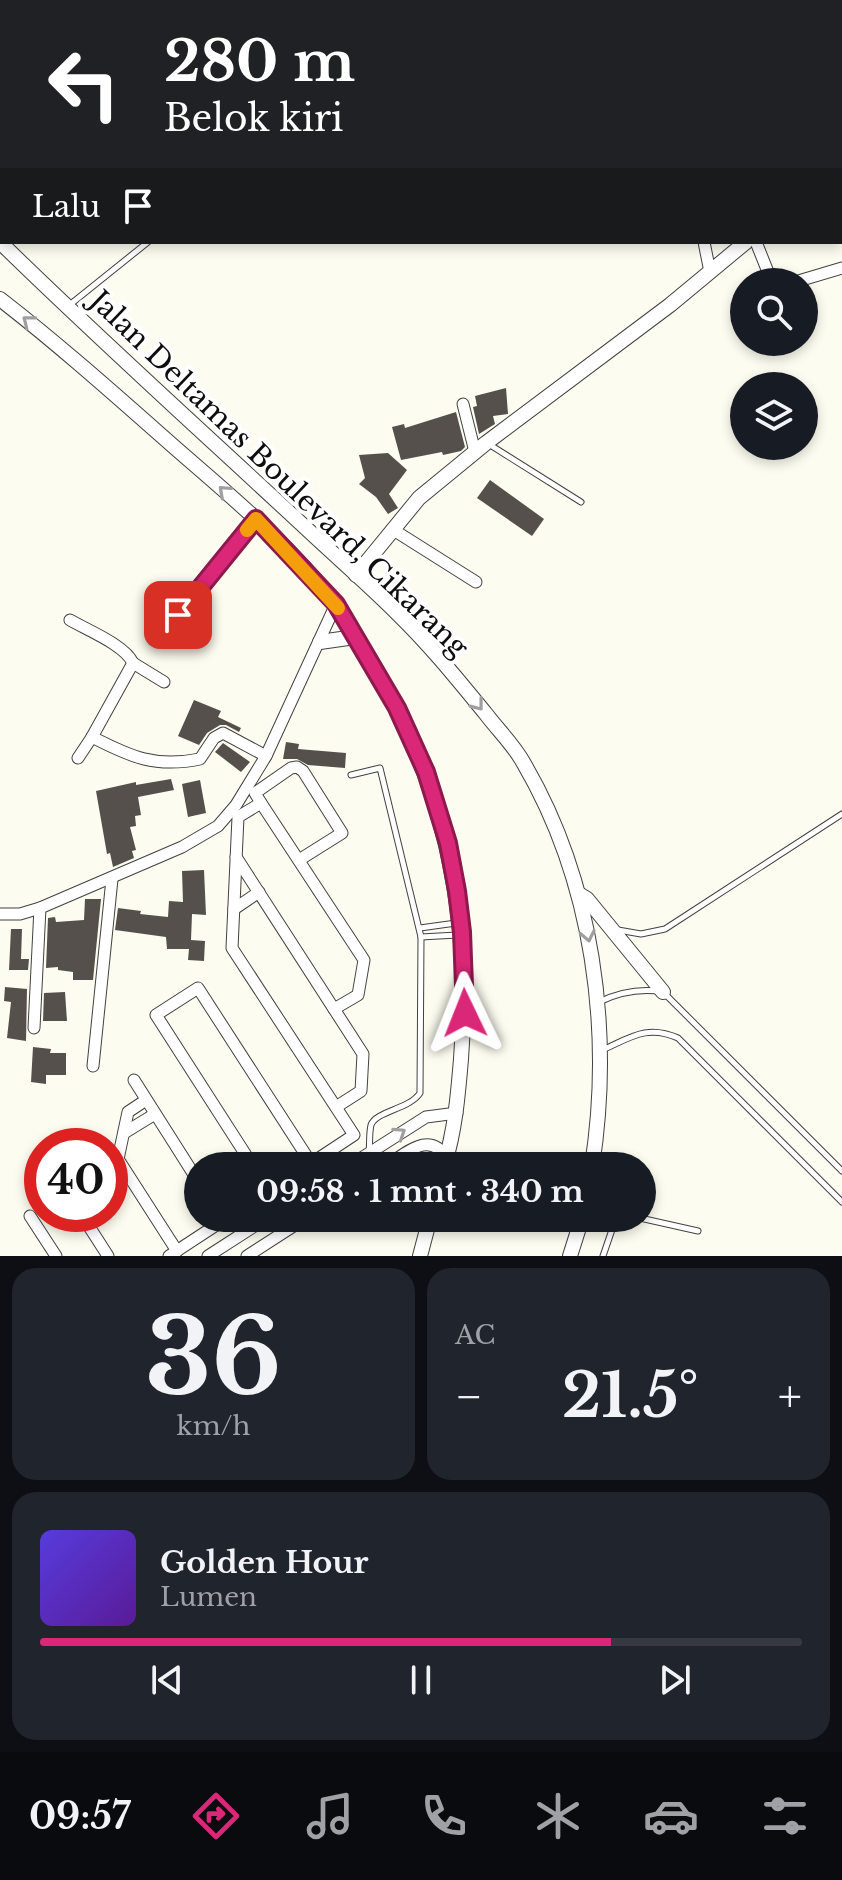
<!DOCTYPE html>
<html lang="id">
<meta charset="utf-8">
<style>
body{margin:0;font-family:"Libre Baskerville",serif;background:#20242c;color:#f1f3f6;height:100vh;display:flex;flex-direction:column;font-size:30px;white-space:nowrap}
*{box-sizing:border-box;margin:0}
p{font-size:26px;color:#9ea1a6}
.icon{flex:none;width:44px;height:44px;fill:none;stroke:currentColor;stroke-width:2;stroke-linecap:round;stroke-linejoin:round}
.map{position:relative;height:1256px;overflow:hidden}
.drawer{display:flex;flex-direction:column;gap:12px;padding:12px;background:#0d0f14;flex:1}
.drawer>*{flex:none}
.guide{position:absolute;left:0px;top:0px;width:842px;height:244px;box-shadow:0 4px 12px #0003;background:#202124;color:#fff;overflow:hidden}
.tools{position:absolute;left:730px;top:268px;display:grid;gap:16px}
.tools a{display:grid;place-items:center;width:88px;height:88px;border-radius:50%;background:#171b24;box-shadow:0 4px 12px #0003;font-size:40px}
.speed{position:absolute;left:24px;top:1128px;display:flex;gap:16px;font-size:40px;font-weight:700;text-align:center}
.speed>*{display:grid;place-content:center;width:104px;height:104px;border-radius:50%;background:#171b24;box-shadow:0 4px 12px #0003;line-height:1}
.speed .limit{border:12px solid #d22;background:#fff;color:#111}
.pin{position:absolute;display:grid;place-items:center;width:68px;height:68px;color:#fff;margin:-34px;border-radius:16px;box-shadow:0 4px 12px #0006}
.me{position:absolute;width:88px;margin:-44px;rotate:358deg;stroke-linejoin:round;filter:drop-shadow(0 0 6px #0008)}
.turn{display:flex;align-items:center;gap:28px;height:168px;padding:0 32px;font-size:36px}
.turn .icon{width:104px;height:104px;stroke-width:2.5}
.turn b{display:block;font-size:56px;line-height:68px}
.then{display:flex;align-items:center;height:76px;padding:0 32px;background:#0003;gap:16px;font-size:30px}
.big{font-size:60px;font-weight:700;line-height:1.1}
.drawer .tile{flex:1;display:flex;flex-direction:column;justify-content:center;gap:12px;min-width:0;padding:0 28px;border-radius:24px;background:#20242c}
.drawer .dial{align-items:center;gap:0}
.dial b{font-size:104px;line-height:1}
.song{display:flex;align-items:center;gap:24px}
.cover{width:96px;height:96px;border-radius:12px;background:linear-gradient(135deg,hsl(250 70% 55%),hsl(270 70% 35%))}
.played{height:8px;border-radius:4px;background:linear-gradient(90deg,#db2777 75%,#363941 75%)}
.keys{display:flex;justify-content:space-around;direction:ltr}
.heat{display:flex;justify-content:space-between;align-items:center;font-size:44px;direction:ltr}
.drawer .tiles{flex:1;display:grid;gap:12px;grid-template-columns:1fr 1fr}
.tile:last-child{grid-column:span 2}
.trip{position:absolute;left:184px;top:1152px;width:472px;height:80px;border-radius:40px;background:#171b24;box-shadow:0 4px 12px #0003;font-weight:700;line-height:80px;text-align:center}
.tabs{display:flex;height:128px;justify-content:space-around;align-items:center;background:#090b0e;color:#9ea1a6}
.tabs .icon{width:56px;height:56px}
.tabs .selected{color:#db2777}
.tabs b{font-size:36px;color:#f1f3f6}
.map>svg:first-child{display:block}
.building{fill:#55504b}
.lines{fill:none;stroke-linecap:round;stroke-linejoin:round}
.service-casing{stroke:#414141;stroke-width:7}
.minor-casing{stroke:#414141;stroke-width:13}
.tertiary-casing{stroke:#414141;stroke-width:16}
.service{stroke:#fff;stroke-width:5}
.minor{stroke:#fff;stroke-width:11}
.tertiary{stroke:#fff;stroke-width:14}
.oneway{stroke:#9f9f9f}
.route-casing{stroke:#8e194d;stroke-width:20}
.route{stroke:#db2777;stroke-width:14}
.slow{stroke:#f59e0b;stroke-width:14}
.labels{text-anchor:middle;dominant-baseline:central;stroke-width:8;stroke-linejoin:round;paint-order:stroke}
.street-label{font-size:28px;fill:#0e0e0e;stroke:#fff}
</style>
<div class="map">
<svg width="842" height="1256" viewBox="0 0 842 1256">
<rect width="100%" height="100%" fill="#fdfcf0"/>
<g class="building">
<polygon points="506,388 508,414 493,416 495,424 479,434 473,407 477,406 475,396"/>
<polygon points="456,412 465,447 461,451 443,455 442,452 401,460 392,427 404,424 405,428"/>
<polygon points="388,453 407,470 389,494 398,508 388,514 376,497 359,484 365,478 359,455"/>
<polygon points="490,480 544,519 532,536 477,498"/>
<polygon points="194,700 221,711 218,717 241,728 239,732 226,725 220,725 207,733 199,745 178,736"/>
<polygon points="286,742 299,744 298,749 346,753 345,768 308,765 297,759 283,759"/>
<polygon points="223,743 250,762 241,772 215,752"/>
<polygon points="171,779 174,790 138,797 141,815 135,816 136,826 130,827 136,850 132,851 134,858 113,867 110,853 107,854 96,791 136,782 136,785"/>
<polygon points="200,780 206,813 188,817 182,784"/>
<polygon points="204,870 206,915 192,914 191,940 205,941 204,961 188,960 189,949 167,949 166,937 115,930 118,908 141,911 140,914 168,917 169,901 183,902 182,871"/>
<polygon points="85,899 101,899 93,980 73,980 73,972 58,970 58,967 46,968 48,918 55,917 56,922 84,920"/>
<polygon points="11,929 22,929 21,959 29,959 28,970 9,970"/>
<polygon points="5,987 27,989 26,1041 7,1038 11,1002 4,1001"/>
<polygon points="65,992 67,1021 43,1021 44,993"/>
<polygon points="33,1047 51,1049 50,1053 66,1053 66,1075 46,1075 46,1084 31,1082"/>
</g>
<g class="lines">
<defs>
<g id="service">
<polyline points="420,2 420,0"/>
<polyline points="67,307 148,242"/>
<polyline points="487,443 581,502"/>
<path d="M351,775L380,768L421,937L420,1093C410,1109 376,1111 371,1125C369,1133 370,1144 369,1152"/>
<polyline points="420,928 456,923"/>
<polyline points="618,930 641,934 665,929 842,814"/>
<polyline points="421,937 457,935"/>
<path d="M599,1002C620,992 640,988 663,992L842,1171"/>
<path d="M600,1051C630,1038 646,1024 678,1038L842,1202"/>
<polyline points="640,1218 698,1231"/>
<polyline points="603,1256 616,1218"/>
</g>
<g id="minor">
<polyline points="738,0 738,2"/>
<polyline points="704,242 710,272"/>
<polyline points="756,242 772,282"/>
<polyline points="795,282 842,268"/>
<polyline points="463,404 475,452"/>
<polyline points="392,529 476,582"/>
<path d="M70,620C87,630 125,645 133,663L92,737C131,757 155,768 200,759L214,738L223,733L266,756"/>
<polyline points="159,636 256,519"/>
<polyline points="133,663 164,682"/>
<polyline points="78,758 92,737"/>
<polyline points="261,803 364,960 358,995 334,1009"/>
<polyline points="236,857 363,1054 361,1091 336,1107"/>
<polyline points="299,860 342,833 303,771 297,767 291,768 255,793 261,803 238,817 232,948 354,1135 307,1166"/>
<polyline points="234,909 259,892"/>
<polyline points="0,914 20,914 40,908 182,847 218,826 236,805 266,756 336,604"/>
<polyline points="34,1028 40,908"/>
<polyline points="93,1066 112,879"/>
<polyline points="134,1080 198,1181"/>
<polyline points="146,1100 128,1112 118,1159 177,1251"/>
<polyline points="124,1133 155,1114"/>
<polyline points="253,1166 156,1015 198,988 311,1163"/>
<polyline points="349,1166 426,1117 457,1113"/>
<path d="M386,1166C407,1153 429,1130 447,1158"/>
<polyline points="81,1214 108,1256"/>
<polyline points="30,1216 56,1256"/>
<polyline points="169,1256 227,1218"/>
<polyline points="208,1256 267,1218"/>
<polyline points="247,1256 306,1218"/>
</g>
<g id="tertiary">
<polyline points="840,171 842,169"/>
<path d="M0,242C105,345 215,443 323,544C348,567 374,590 398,614C430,645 458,680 486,714C498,730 513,744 523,762C593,881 613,1030 592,1166"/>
<path d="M0,299C62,347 121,400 180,452C234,499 291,546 335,604C346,618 354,635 364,650C443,777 472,910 461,1059C458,1095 455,1131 444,1166"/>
<polyline points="356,575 419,498 486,443 670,305 746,242"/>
<polyline points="320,642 355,637"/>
<polyline points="579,894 587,899 663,992"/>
<polyline points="420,1256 430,1218"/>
<polyline points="570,1256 582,1218"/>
</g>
</defs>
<use href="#service" class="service-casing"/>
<use href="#minor" class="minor-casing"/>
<use href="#tertiary" class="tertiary-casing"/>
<use href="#service" class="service"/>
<use href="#minor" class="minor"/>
<use href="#tertiary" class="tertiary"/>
</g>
<defs><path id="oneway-chevron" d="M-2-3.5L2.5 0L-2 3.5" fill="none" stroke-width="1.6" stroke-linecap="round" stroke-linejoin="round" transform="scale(2)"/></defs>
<g class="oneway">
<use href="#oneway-chevron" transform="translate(28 321) rotate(-142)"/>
<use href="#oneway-chevron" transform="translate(224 491) rotate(-138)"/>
<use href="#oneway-chevron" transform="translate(478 705) rotate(52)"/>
<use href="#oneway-chevron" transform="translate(588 936) rotate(78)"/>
<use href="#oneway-chevron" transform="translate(400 1133) rotate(-33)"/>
</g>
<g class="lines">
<defs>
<polyline id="route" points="178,615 256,519 336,604 397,708 426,772 448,843 457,891 462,932 465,1013"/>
</defs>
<use href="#route" class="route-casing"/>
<use href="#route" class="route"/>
<polyline class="slow" points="247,530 256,519 338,608"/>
</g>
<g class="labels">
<g class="street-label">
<text transform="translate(279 474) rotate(44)">Jalan Deltamas Boulevard, Cikarang</text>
</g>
</g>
</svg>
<div class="tools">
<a><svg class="icon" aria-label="search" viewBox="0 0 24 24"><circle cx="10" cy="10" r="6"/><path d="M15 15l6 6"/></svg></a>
<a><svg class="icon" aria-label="layers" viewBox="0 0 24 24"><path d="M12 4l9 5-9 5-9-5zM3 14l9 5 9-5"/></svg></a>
</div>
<div class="speed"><div class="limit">40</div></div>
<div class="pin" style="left:178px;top:615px;background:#d93025"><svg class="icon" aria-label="arrive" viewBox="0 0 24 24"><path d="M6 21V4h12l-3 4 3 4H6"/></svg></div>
<svg class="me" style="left:465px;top:1013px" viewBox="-20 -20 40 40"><path d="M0-17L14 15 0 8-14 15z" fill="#db2777" stroke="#fff" stroke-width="4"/></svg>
<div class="trip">09:58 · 1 mnt · 340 m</div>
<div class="guide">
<div class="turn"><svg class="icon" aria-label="left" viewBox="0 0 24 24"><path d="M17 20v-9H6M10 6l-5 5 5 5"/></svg><div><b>280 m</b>Belok kiri</div></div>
<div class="then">Lalu<svg class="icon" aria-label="arrive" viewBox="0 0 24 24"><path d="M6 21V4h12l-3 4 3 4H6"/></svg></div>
</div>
</div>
<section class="drawer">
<div class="tiles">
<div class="tile dial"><b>36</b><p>km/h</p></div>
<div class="tile"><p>AC</p>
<div class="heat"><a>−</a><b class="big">21.5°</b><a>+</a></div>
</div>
<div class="tile">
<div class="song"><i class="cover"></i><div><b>Golden Hour</b><p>Lumen</p></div></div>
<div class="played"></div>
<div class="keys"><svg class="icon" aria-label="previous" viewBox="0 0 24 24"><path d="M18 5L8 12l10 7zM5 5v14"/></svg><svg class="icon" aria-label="pause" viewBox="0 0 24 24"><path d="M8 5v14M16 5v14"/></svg><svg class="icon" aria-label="next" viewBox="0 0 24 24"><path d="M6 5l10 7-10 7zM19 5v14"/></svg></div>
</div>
</div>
</section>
<nav class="tabs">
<b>09:57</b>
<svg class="icon selected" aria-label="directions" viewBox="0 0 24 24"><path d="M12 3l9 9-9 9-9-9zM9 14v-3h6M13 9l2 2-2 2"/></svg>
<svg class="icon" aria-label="music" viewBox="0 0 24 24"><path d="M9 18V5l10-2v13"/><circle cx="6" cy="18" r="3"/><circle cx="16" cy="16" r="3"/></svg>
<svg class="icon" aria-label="phone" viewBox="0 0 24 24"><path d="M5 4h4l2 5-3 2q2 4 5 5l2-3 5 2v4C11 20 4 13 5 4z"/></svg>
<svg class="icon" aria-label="climate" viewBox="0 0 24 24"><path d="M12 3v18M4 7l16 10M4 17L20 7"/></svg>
<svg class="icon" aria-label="car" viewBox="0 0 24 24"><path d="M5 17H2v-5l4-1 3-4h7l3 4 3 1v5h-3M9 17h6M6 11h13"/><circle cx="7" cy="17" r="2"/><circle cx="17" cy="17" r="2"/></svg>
<svg class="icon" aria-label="filters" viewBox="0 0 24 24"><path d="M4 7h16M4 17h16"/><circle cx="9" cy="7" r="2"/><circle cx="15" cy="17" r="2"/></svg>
</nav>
